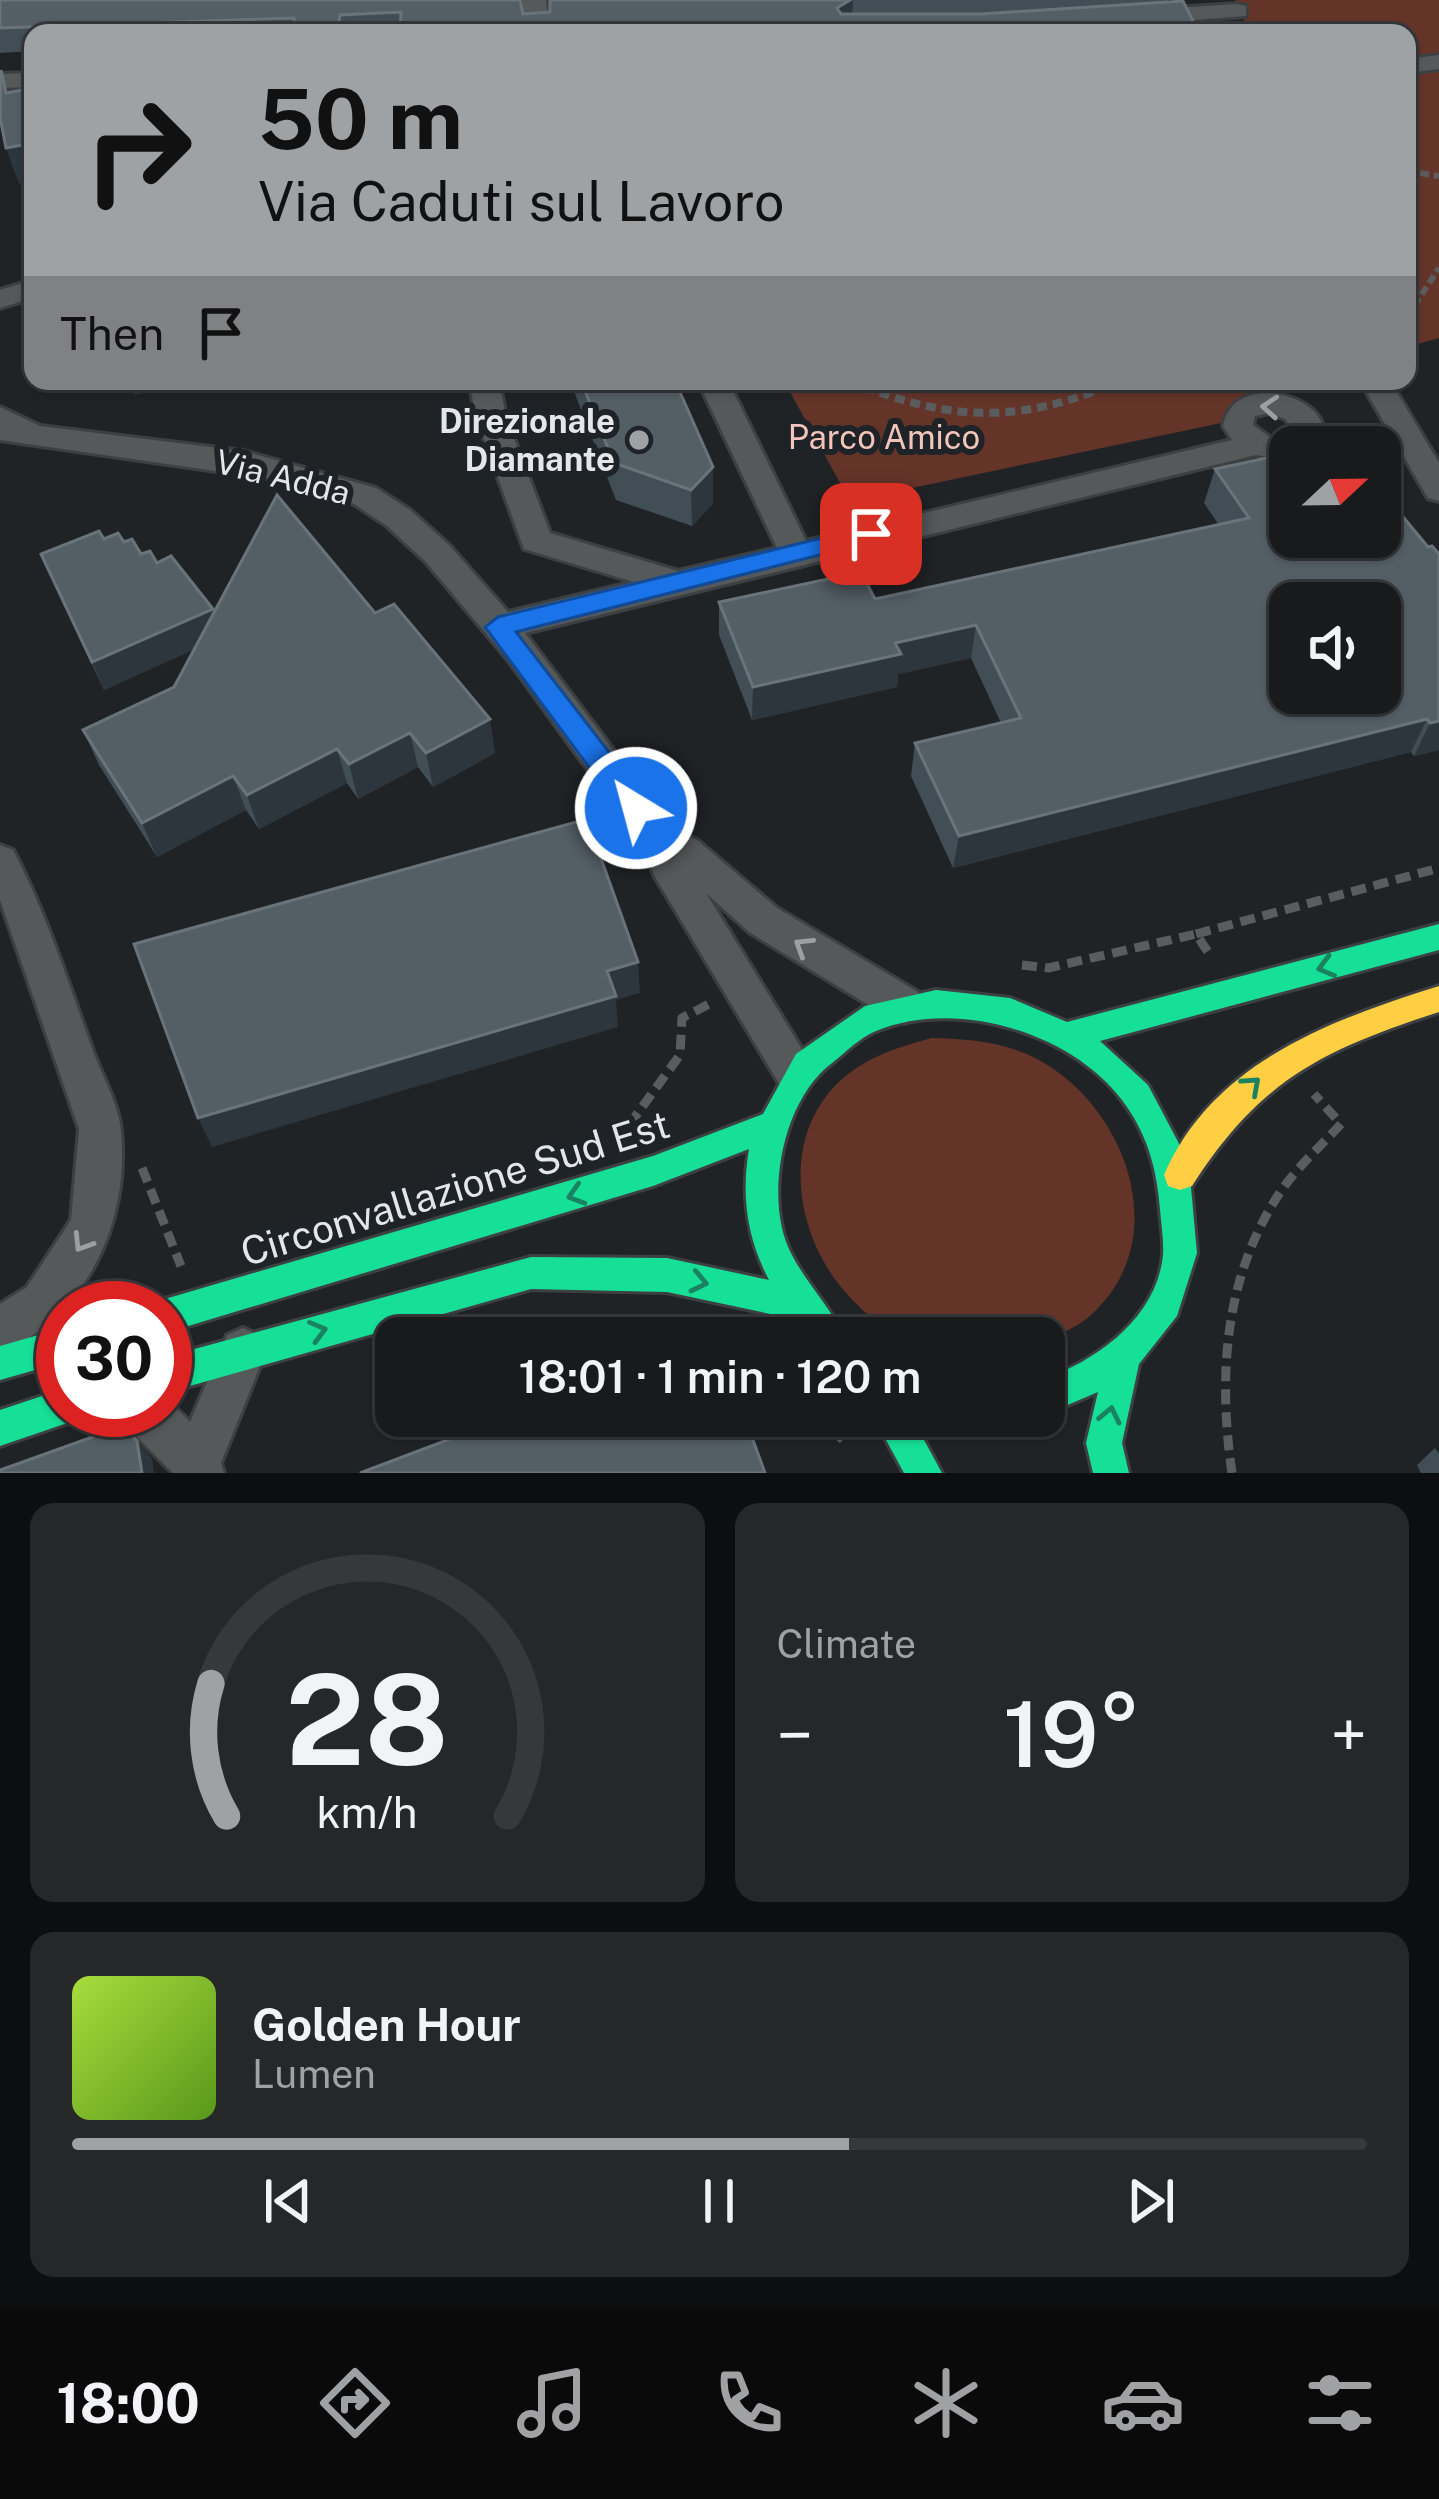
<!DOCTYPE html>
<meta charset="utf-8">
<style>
body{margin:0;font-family:"Public Sans",sans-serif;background:#252729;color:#f1f3f6;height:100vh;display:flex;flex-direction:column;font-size:45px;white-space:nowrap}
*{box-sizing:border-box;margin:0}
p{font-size:39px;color:#9fa1a3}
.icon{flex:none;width:66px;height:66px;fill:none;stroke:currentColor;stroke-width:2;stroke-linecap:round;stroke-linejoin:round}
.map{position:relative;height:1473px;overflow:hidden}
.sheet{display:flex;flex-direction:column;gap:30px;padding:30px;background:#0d0e0f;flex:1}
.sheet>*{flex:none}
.top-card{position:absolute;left:24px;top:24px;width:1392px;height:366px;border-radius:24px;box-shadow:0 3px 9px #0004,0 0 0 3px #36383b;background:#9fa2a5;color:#111;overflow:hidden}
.needle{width:78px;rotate:68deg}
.tools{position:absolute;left:1269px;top:426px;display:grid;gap:24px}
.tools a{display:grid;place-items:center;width:132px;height:132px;border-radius:24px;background:#181a1c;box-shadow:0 3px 9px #0004,0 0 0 3px #36383b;font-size:60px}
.speed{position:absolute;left:36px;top:1281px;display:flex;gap:24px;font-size:60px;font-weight:700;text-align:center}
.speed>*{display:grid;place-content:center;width:156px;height:156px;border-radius:50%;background:#181a1c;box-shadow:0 3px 9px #0004,0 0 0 3px #36383b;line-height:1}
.speed .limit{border:18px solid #d22;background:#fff;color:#111}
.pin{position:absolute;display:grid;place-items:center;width:102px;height:102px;color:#fff;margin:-51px;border-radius:24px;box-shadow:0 6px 18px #0006}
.me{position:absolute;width:132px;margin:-66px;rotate:323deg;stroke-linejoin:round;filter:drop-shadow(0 0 9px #0008)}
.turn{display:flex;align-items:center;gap:42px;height:252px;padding:0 36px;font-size:54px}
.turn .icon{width:156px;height:156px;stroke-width:2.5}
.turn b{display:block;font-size:84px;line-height:102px}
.then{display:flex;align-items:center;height:114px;padding:0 36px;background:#0003;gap:24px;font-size:45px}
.big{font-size:90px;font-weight:600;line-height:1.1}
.sheet .widget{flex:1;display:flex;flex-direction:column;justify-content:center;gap:18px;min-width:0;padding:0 42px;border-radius:24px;background:#252729}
.sheet .dial{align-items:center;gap:0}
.dial svg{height:312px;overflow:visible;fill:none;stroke:#36383b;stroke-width:7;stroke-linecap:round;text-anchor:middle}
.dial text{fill:#f1f3f6;stroke:none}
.song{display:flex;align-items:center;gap:36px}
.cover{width:144px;height:144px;border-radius:18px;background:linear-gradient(135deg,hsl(80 70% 55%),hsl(90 70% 35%))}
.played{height:12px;border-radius:6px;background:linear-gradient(90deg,#9fa2a5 60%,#36383b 60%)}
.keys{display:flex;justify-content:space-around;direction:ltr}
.heat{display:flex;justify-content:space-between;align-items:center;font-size:66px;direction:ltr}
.sheet .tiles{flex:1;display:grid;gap:30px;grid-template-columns:1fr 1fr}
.widget:last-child{grid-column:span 2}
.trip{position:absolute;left:375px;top:1317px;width:690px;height:120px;border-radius:24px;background:#181a1c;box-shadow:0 3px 9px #0004,0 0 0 3px #36383b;font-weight:600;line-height:120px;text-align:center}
.dock{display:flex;height:192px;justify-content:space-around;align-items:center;background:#0a0a0b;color:#9fa1a3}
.dock .icon{width:84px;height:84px}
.dock .current{color:#9fa2a5}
.dock b{font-size:54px;color:#f1f3f6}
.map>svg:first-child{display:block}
.green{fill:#643429}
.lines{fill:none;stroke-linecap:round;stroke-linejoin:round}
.street-casing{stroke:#3d4042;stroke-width:6}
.fast-casing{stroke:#3d4042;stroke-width:6}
.slow-casing{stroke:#3d4042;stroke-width:6}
.path-far2{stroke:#5a5c5e;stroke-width:6;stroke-dasharray:9 4.5;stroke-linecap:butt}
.path-far1{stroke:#5a5c5e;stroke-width:8;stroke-dasharray:10 6;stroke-linecap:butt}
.path{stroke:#5a5c5e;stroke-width:9;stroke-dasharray:15 8;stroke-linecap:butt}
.street{fill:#56595a;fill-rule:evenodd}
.fast{fill:#16e098;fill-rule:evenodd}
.slow{fill:#ffcf43;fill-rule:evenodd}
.wall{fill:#414e55}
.shaded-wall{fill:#2d363c}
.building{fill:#535e65;stroke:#69747a;stroke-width:3;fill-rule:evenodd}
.oneway{stroke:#9ca0a2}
.oneway2{stroke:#1a8260}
.route{fill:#1a73e8;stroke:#114b97;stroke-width:3}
.poi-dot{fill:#9fa2a5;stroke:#1e2328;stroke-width:4.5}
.labels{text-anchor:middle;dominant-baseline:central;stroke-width:12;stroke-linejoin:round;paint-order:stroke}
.poi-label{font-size:33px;font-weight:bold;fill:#e3e7ea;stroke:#1e2328;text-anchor:end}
.park-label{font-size:33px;fill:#f3c5ba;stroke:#1e2328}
.street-label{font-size:33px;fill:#e3e7ea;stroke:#1e2328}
.near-street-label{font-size:39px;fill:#e3e7ea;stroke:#1e2328}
</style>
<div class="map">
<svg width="1439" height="1473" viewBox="0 0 1439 1473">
<rect width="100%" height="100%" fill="#202326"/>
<g class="green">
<polygon points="1235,0 1439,0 1439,338 1407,347 1407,33 1250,33"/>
<polygon points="784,381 1295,381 1258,392 1226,422 850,501"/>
<path d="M932,1038C966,1039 999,1041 1031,1056C1127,1102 1179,1244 1085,1320C1073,1329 1057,1335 1044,1342V1338C1015,1338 929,1345 906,1338C882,1331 857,1306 841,1287C792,1227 780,1128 848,1074C874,1054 902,1046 932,1038Z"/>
</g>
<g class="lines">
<defs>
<g id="street">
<polygon points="522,0 546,0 549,33 525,33"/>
<polygon points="1238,4 1246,6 1246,16 1143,24 1131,17 1143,10"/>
<polygon points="1439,55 1439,69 1407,73 1407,59"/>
<polygon points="33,73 33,87 0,88 0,74"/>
<polygon points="33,280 33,298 0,308 0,290"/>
<path d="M469,381H499L506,417L550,533L678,571L777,548L698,381H728L806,541L1232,440L1223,426C1236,361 1353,406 1316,447H1290V459L1256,455L525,633L674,830L697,840L777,908L918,992L924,1005L918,1018L904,1023L890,1018L749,932L706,893L816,1072L810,1085L795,1091L780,1085L654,875L643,846L509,661L426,562L387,526L354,504L285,481L0,440V407L40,426L243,451L376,488L410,510L449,545L508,612L634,582L524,549L476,417ZM1269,413L1285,419L1295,432L1282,439L1271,438L1253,425L1255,416Z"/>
<polygon points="1360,381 1390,381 1439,463 1439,501 1428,498"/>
<path d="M0,845L13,850C47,915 69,985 94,1054C103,1077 119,1106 121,1131C130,1223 85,1318 0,1353V1304L27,1287L71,1220L79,1129L0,900Z"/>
<polygon points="243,1328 259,1335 266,1351 221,1463 224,1473 173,1473 127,1427 120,1410 165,1410 165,1397 190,1422 227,1335"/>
</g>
<g id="fast">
<path d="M1439,924V950L1100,1041L1148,1085L1185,1155L1189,1166L1197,1253L1177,1316L1139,1364L1122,1443L1129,1473H1093L1086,1443L1098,1392L1044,1415V1379C1098,1360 1157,1317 1163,1255C1164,1240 1161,1224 1160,1209C1157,1172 1149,1139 1127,1107C1078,1034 958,997 876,1031C860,1037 845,1053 832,1063C787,1097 770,1175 782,1228C791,1270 828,1299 844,1338H807L794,1319L667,1292L531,1289L165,1393V1357L531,1257L667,1258L769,1280C747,1238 741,1196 749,1149L653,1186L165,1333V1308H151L165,1299L653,1156L763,1114L796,1054L865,1006L936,990L1010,998L1067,1022Z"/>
<polygon points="63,1328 63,1362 0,1380 0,1346"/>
<polygon points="63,1389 63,1410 80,1410 76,1420 0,1446 0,1410"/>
<polygon points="873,1416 911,1416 942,1473 904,1473"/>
</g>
<path id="slow" d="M1439,986V1012C1322,1050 1260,1080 1192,1186L1180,1190L1168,1186L1164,1175C1213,1062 1331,1020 1439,986Z"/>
</defs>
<use href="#street" class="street-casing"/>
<use href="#fast" class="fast-casing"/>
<use href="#slow" class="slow-casing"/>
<g class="path-far2">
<polyline points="1407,171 1439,176"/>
<polyline points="1407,317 1439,268"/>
</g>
<path class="path-far1" d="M850,381C948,422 1021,425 1119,381"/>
<g class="path">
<polyline points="1196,934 1439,868"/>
<polyline points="1022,965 1048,968 1196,934 1208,952"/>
<polyline points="629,1125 680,1055 682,1018 713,1002"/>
<polyline points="142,1168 181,1266"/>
<polyline points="818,1416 843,1440"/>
<path d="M1232,1473C1218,1377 1224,1278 1279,1194C1296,1168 1320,1147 1341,1124L1314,1094"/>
</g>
<use href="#street" class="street"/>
<use href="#fast" class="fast"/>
<use href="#slow" class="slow"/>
</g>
<g class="wall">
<polygon points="0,0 523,14 550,12 550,0 1168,0 1168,2 1196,27 1195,33 33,33 33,51 0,53"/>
<polygon points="570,381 675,381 713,467 713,503 692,526 616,500"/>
<polygon points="1215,469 1428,547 1439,554 1439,750 1414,756 1411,752 953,868 911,776 915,743 1001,723 971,658 898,674 897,687 752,720 719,635 719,602 875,599 1219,525 1204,503"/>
<polygon points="104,539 124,542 157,563 213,609 214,612 375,613 495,753 433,787 418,767 358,799 347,783 259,829 246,810 157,857 99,765 83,730 174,687 194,649 104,690 53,582"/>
<polygon points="1435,1448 1439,1454 1439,1473 1421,1473 1417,1465"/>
</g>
<g class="shaded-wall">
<polygon points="850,0 853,0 852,22 836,32 837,8"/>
<polygon points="33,143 33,182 19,184 6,148"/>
<polygon points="130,381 205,381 134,395"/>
<polygon points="713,467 713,503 692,526 691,490"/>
<polygon points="213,609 222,637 104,690 92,662"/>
<polygon points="976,625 971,658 898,674 897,687 752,720 753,687 895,643"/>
<polygon points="490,719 495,753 433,787 426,753"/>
<polygon points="1427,719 1411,752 953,868 959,836"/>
<polygon points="1439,721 1439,750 1414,756 1430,723"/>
<polygon points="410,733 418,767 358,799 349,764"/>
<polygon points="337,749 347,783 259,829 247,795"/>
<polygon points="233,776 246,810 157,857 142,823"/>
<polygon points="638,962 640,993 616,1000 618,1027 212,1147 198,1118 607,971"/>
<polygon points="137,1441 152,1458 154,1473 142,1473"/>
</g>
<g class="building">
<polygon points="0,0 520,0 523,14 550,12 550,0 850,0 837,8 841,14 981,14 1183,1 1196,27 1125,30 1126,33 400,33 401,12 340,15 337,33 295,33 294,18 0,28"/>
<polygon points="1,70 6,93 33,88 33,143 6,148 0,117"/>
<polygon points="581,381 675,381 713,467 691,490 614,463"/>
<path d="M1290,453V537H1380V489L1428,547L1432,546L1439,554V721L1430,723L1427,719L959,836L915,743L1021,718L976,625L895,643L901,654L753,687L719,602L861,572L875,599L1249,518L1215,469ZM1290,603H1380V693H1290Z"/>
<polygon points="277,495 375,613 394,604 490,719 426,753 410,733 349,764 337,749 247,795 233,776 142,823 83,730 174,687"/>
<polygon points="99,531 104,539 118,533 124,542 132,539 141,554 150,551 157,563 171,556 213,609 92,662 41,554"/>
<polygon points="587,819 638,962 607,971 616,996 198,1118 134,944"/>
<polygon points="511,1416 709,1416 753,1440 765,1473 360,1473"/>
<polygon points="123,1426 137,1441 142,1473 0,1473 0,1470"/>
</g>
<defs><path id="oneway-chevron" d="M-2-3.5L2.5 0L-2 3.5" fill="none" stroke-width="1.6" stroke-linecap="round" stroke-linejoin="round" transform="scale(3)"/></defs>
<g class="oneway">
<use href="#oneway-chevron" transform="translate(1270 407) rotate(-176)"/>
<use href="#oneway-chevron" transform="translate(803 946) rotate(-148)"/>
<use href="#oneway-chevron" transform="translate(82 1243) rotate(122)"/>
</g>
<g class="oneway2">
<use href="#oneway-chevron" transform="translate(1326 967) rotate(165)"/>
<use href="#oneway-chevron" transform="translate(1252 1085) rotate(-42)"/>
<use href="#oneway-chevron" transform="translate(576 1195) rotate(163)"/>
<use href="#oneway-chevron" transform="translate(699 1282) rotate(12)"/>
<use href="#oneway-chevron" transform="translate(318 1331) rotate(-15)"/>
<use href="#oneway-chevron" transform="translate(1110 1415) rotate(-78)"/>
</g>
<polygon class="route" points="871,526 883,534 879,540 516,632 646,800 650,808 646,817 626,817 485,627 498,617"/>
<circle class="poi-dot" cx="639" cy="440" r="12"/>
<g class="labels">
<g class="poi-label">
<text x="615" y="421">Direzionale<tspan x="615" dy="38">Diamante</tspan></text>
</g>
<g class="park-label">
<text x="884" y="437">Parco Amico</text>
</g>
<g class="street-label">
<text transform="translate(283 477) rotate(14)">Via Adda</text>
</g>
<g class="near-street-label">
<text transform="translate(455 1188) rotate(-17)">Circonvallazione Sud Est</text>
</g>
</g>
</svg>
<div class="tools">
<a><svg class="needle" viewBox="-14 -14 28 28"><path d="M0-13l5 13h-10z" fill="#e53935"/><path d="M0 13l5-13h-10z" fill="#9fa1a3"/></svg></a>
<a><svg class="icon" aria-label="sound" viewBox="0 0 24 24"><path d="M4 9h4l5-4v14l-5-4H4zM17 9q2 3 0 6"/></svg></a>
</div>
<div class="speed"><div class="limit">30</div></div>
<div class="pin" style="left:871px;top:534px;background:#d93025"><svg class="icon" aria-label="arrive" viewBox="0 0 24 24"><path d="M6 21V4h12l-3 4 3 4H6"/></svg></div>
<svg class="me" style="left:636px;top:808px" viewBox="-20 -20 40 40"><circle r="17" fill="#1a73e8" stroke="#fff" stroke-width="3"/><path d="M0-11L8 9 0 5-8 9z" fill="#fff"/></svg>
<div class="trip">18:01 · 1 min · 120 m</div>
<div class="top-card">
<div class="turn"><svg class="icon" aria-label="right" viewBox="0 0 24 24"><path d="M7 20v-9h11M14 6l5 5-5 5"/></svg><div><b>50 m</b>Via Caduti sul Lavoro</div></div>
<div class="then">Then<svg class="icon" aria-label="arrive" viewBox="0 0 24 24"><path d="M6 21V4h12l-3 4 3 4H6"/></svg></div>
</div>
</div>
<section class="sheet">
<div class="tiles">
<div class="widget dial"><svg viewBox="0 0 100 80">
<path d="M14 69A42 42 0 1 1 86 69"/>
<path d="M14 69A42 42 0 0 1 10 35" stroke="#9fa2a5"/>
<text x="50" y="56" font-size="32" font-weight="700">28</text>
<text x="50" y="72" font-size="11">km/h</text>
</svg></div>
<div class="widget"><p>Climate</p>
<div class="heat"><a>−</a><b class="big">19°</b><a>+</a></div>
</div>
<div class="widget">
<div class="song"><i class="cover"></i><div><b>Golden Hour</b><p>Lumen</p></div></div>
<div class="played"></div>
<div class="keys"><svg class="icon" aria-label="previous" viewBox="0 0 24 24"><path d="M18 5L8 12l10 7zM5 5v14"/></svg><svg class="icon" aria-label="pause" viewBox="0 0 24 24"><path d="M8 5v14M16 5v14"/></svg><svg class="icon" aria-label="next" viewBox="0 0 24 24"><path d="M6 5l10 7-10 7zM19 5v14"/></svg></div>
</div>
</div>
</section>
<nav class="dock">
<b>18:00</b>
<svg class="icon current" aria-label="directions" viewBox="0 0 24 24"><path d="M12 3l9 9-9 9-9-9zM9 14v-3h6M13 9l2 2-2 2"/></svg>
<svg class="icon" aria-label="music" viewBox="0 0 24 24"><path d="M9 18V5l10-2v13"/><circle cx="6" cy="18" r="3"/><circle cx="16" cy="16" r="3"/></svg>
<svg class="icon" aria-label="phone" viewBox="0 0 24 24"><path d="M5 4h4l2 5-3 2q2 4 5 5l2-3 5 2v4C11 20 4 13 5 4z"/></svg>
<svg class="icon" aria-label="climate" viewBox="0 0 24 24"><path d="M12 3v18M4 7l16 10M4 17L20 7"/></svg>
<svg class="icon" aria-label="car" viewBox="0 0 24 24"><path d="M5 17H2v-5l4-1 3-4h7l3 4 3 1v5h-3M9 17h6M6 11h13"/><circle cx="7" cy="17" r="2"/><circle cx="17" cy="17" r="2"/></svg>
<svg class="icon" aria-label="filters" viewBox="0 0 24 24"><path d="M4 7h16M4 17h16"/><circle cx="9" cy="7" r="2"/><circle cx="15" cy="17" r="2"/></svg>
</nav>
